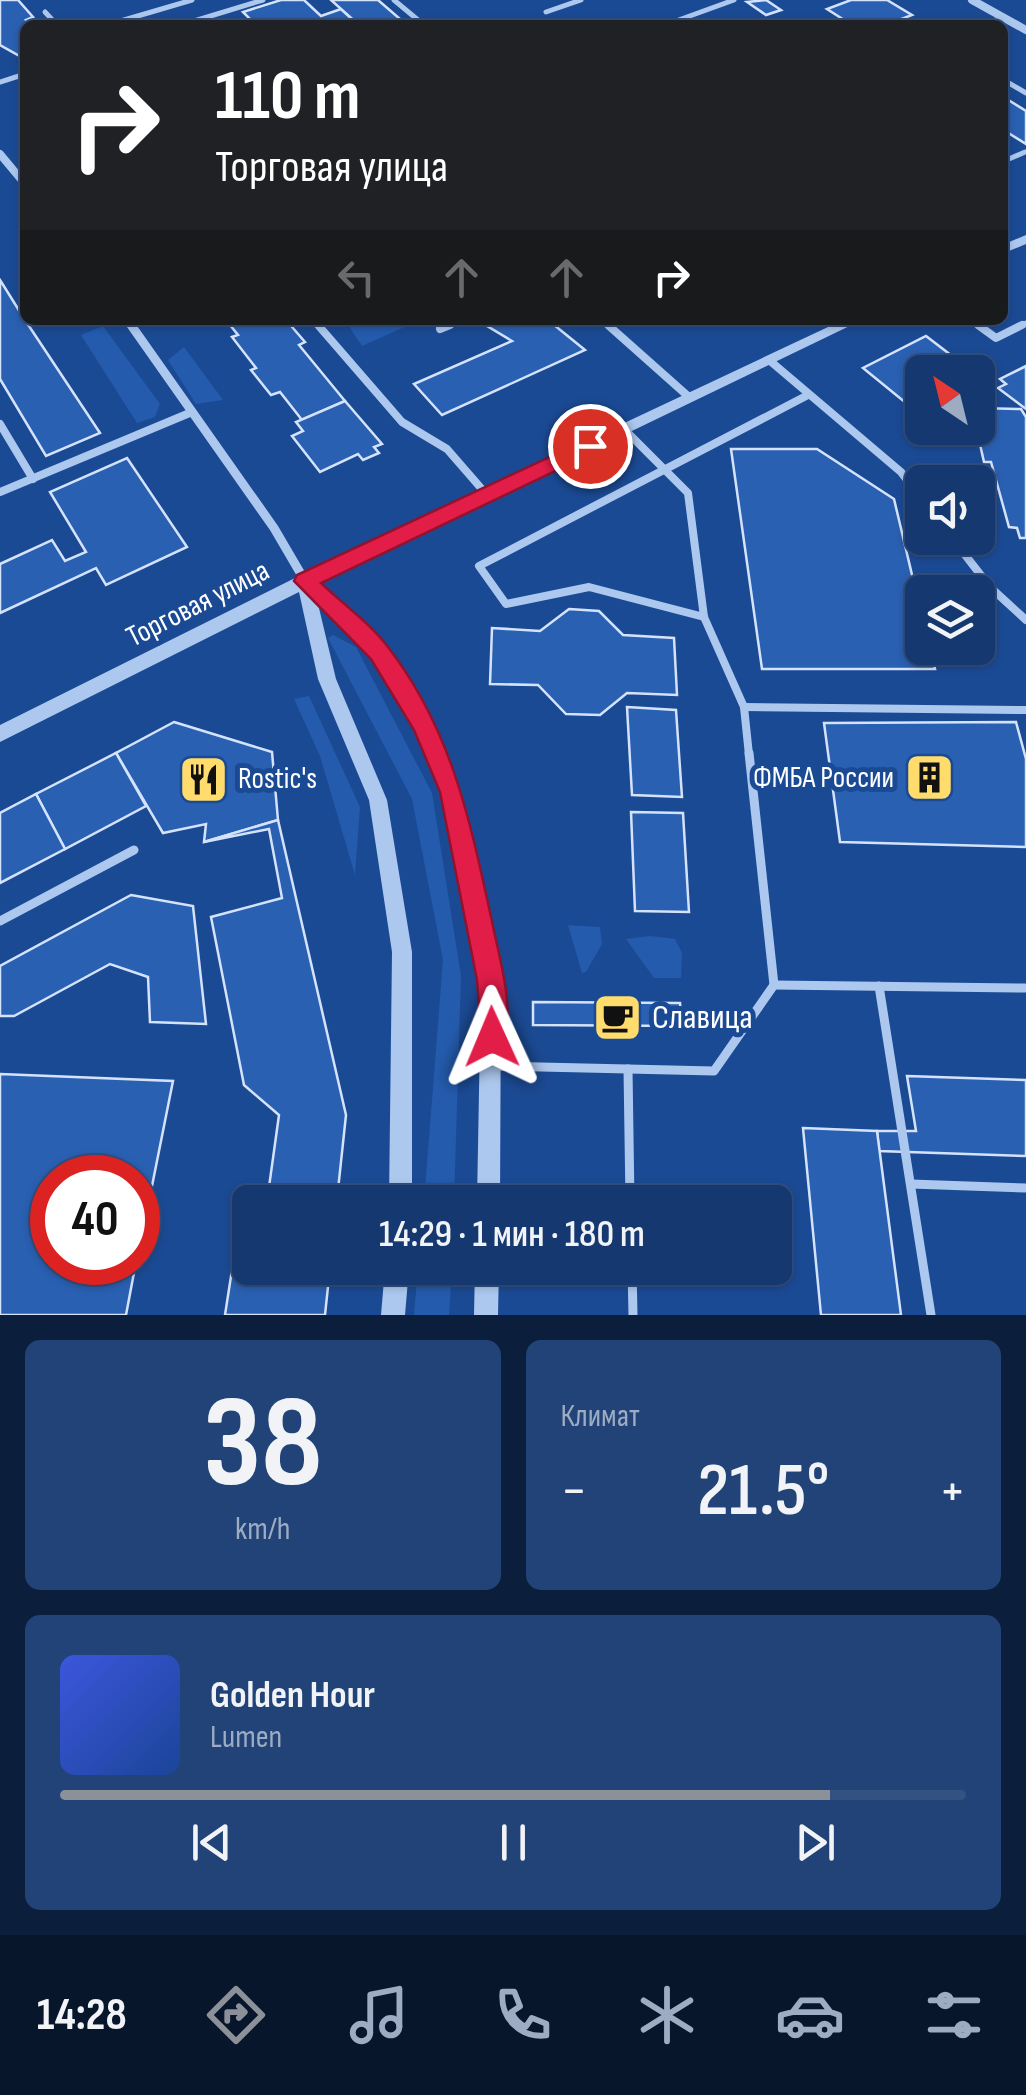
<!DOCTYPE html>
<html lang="ru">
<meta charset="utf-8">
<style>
body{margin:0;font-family:"Sofia Sans Condensed",sans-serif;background:#214377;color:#f1f3f6;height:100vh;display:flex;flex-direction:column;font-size:38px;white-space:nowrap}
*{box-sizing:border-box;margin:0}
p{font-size:32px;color:#9dacc3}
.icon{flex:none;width:55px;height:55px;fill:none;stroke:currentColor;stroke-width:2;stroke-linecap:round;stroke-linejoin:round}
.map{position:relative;height:1315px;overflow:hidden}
.panel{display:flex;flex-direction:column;gap:25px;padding:25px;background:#0b1f3d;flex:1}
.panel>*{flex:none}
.guide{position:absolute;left:20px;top:20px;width:988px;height:305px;border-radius:15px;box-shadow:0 2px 8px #0004,0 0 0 2px #335282;background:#202124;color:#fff;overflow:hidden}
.needle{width:65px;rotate:325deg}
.fabs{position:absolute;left:905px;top:355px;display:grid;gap:20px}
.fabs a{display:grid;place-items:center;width:90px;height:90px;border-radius:15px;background:#14386f;box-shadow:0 2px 8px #0004,0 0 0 2px #335282;font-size:50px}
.speed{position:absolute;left:30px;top:1155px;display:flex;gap:20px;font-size:50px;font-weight:700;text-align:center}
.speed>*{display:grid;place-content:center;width:130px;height:130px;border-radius:50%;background:#14386f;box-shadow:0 2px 8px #0004,0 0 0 2px #335282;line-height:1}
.speed .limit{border:15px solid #d22;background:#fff;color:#111}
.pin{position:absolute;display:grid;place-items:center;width:85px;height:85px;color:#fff;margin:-42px;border:5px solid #fff;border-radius:50%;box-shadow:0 2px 10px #0007}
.me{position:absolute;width:110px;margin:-55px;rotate:359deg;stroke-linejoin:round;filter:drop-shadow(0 0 8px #0008)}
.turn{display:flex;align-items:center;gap:35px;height:210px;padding:0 30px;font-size:45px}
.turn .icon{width:130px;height:130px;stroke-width:2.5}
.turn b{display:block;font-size:70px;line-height:85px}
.lanes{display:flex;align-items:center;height:95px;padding:0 30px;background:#0003;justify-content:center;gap:50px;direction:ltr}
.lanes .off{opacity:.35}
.big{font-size:75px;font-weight:600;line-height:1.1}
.panel .tile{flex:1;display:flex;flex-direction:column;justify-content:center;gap:15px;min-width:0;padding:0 35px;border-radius:15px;background:#214377}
.panel .dial{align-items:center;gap:0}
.dial b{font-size:130px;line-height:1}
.song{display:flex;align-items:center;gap:30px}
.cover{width:120px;height:120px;border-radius:15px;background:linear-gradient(135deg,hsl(230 70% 55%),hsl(220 70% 35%))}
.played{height:10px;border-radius:5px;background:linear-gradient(90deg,#8c9099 85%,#335282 85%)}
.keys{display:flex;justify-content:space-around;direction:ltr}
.heat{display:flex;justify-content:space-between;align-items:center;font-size:55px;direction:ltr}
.panel .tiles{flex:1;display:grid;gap:25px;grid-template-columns:1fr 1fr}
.tile:last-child{grid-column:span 2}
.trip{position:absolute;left:232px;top:1185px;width:560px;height:100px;border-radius:15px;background:#14386f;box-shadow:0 2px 8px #0004,0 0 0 2px #335282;font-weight:600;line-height:100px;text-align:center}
.dock{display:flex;height:160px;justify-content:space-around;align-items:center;background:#08162c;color:#9dacc3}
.dock .icon{width:70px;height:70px}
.dock .on{color:#8c9099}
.dock b{font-size:45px;color:#f1f3f6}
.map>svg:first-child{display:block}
.green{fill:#245bad}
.building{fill:#2a60b2;stroke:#d4e3fb;stroke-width:2.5}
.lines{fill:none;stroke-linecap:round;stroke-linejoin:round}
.service-far2{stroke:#adc8ef;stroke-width:5}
.service-far1{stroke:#adc8ef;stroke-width:8}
.service{stroke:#adc8ef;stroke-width:9}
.minor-far1{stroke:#adc8ef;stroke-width:8}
.minor{stroke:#adc8ef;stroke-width:9}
.tertiary{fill:#adc8ef;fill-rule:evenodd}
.route{fill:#e11d48;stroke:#92132f;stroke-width:2.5}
.labels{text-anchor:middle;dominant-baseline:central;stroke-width:10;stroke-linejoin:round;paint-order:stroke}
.street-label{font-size:30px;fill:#fff;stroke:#1b4a94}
.poi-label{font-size:30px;fill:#fff;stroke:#1b4a94;text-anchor:end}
.near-poi-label{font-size:35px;fill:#fff;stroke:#1b4a94;text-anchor:start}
</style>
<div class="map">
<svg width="1026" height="1315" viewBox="0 0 1026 1315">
<rect width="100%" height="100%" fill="#1b4a94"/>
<g class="green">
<polygon points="345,320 420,320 362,346"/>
<polygon points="103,326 160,404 155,417 137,423 81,335"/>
<polygon points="184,347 223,400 196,404 168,360"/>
<polygon points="333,635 356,647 432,793 461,976 454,1202 424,1202 443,960 412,799 328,638"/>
<polygon points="309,696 360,807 355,875 320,756 294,699"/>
<polygon points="568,925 600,927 602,944 586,972 582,973"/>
<polygon points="650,936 675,939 682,953 681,978 654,978 626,939"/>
<polygon points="418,1268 452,1268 449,1315 414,1315"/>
</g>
<g class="building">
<polygon points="0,0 18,0 33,17 26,20 30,25 25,25 25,59 0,45"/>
<polygon points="281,0 304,0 321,16 341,9 354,21 340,25 256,25 243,12"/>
<polygon points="331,0 378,0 407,25 359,25"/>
<polygon points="766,0 781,10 766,15 747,2"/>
<polygon points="851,0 887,0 912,15 886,25 852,25 827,9"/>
<polygon points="1002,96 1026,111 1026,144 1002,129"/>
<polygon points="0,280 25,320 100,433 46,456 0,379"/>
<polygon points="226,320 286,320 305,342 299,345 345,401 302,420 280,392 271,395 251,370 256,368 232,337 238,335"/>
<polygon points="477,320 548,320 585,350 442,415 414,384 512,341"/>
<polygon points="926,336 973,372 922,372 922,409 917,412 863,368"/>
<polygon points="1026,366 1026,409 998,388 1006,384 1000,379"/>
<polygon points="345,401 382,444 374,447 379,453 363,460 358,454 320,472 292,436 303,431 296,422"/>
<polygon points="978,408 1021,409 1026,417 1026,538 1020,538 1017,528 1009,527 991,462 984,462 979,440 986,440"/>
<polygon points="731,449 817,449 894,499 922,617 922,648 930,648 935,669 762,669"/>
<polygon points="127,458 187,547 106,585 96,568 0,613 0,564 52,540 65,561 86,552 50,492"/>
<polygon points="569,609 599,611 623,635 674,638 677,695 627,693 600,715 566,714 538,685 490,684 492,628 540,631"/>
<polygon points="627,707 676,710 682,797 632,795"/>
<polygon points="174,722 272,752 278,820 204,842 206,824 163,833 116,753"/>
<polygon points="1016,722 1026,759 1026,847 840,842 824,723"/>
<polygon points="116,753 146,806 65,849 36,794"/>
<polygon points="36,794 65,849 0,883 0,813"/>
<polygon points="631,812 683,813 689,912 635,911"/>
<polygon points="278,820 346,1115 338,1190 269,1187 279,1115 244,1085 211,917 282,898 269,829 204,842"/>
<polygon points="131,895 193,906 206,1024 150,1022 148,977 110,964 14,1016 0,1016 0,966"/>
<polygon points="533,1002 680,1003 682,1026 533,1025"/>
<polygon points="0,1074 173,1081 138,1256 138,1178 52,1178 52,1262 136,1262 126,1315 0,1315"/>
<polygon points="907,1076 1026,1080 1026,1156 879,1151 877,1131 916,1131"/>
<polygon points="803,1128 877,1131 901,1315 821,1315"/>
<polygon points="245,1186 338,1190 337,1202 250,1202 250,1268 330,1268 325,1315 225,1315"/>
</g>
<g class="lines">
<g class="service-far2">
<polyline points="394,0 424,25"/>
<polyline points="45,12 57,25"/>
<polyline points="546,12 581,0"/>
<polyline points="107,25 192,0"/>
<polyline points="181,25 263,0"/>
<polyline points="665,25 734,0"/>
<polyline points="984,25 1003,17"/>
<polyline points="1002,79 1026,93"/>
<polyline points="0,82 25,74"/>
<polyline points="1002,162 1025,152"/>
<polyline points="603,320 611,327"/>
<polyline points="972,320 982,327"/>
<polyline points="316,322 321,327"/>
<polyline points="444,327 462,320"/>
<polyline points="1017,327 1026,323"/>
</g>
<g class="service-far1">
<polyline points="318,325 402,422 447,449 487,495"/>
<polyline points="608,325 689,397"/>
<polyline points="978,325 996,338 1022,325"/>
<polyline points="440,329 450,325"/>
<polyline points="769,360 901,472 922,499"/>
<polyline points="0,424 33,479"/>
<polyline points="624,429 688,493 704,617 744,707 749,755"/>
<polyline points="0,492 192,412"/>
<polyline points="952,538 990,587 1026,620"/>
<polyline points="704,617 589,587 506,604 479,566 808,395"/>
<polyline points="744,707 1026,710"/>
</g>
<g class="service">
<polyline points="0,921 134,850"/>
<polyline points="774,985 1026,988"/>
<polyline points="879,986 931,1315"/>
<polyline points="492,1066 628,1069 630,1202"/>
<polyline points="628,1069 714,1071 774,985 749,753"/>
<polyline points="911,1184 1026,1188"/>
<polyline points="632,1268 633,1315"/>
</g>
<g class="minor-far1">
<polyline points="972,0 1026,30"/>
<polyline points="0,154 25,184"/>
<polyline points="128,320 133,327"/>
</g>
<polyline class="minor" points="131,325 274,528 305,581"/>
<g class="tertiary">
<polygon points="1026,235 1026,244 1002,254 1002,245"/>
<polygon points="843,320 862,320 317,583 385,647 430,721 461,792 501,981 500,1202 477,1202 481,981 443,792 416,729 373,657 318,604 336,679 387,800 412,952 412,1202 389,1202 392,952 369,800 318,679 299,592 0,742 0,725 299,576"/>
<polygon points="385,1268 409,1268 405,1315 381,1315"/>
<polygon points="475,1268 499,1268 498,1315 474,1315"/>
</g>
</g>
<path class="route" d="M590,438L597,440V451L321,583C343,604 370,623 388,647C453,731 471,825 493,926C500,961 516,1012 502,1047L492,1051L482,1047L477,980L440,792L414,730L371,659L294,581L297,575Z"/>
<defs>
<symbol id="building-square" viewBox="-11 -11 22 22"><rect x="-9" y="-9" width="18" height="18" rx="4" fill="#ffdc6b" stroke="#1b4a94"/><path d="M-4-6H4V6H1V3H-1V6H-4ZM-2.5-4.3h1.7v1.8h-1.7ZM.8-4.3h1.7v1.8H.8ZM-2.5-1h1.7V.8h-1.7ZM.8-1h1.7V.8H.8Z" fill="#111"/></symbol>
<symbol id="restaurant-square" viewBox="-11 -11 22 22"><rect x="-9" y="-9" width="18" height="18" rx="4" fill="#ffdc6b" stroke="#1b4a94"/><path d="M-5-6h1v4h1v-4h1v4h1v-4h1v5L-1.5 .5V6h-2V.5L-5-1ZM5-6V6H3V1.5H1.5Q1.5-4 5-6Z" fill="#111"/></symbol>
<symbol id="cafe-square" viewBox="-11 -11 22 22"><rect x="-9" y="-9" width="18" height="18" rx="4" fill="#ffdc6b" stroke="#1b4a94"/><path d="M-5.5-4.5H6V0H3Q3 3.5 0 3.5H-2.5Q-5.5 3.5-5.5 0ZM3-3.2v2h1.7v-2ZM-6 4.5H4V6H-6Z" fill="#111"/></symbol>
</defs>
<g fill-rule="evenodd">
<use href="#building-square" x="902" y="750" width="55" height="55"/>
<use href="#restaurant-square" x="176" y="752" width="55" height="55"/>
<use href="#cafe-square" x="590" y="990" width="55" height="55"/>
</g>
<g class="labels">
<g class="street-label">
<text transform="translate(198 604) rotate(-27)">Торговая улица</text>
</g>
<g class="poi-label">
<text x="894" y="778">ФМБА России</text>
<text x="238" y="779" text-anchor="start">Rostic's</text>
</g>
<g class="near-poi-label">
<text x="652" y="1017">Славица</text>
</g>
</g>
</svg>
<div class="fabs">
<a><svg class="needle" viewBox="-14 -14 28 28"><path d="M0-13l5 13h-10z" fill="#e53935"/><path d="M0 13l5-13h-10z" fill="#9dacc3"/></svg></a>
<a><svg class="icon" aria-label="sound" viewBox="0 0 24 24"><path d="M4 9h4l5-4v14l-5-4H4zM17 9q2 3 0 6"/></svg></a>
<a><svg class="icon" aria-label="layers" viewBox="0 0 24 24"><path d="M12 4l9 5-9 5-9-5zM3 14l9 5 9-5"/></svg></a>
</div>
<div class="speed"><div class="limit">40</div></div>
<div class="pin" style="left:590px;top:446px;background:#d93025"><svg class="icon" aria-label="arrive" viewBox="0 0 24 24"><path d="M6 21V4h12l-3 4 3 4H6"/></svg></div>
<svg class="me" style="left:492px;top:1037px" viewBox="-20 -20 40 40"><path d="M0-17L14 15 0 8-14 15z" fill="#e11d48" stroke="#fff" stroke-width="4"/></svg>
<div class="trip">14:29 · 1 мин · 180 m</div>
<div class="guide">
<div class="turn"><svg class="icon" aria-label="right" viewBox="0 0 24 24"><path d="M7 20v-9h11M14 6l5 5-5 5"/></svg><div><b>110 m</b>Торговая улица</div></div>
<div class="lanes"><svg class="icon off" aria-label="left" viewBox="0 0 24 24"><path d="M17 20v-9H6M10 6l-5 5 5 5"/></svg><svg class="icon off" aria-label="ahead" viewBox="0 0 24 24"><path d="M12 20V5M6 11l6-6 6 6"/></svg><svg class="icon off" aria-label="ahead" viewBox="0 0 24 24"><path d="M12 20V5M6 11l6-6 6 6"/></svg><svg class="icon" aria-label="right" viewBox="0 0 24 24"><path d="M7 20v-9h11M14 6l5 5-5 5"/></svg></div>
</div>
</div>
<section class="panel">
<div class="tiles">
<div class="tile dial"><b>38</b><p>km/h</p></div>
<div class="tile"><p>Климат</p>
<div class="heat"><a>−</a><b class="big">21.5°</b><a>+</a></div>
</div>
<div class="tile">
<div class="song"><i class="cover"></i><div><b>Golden Hour</b><p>Lumen</p></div></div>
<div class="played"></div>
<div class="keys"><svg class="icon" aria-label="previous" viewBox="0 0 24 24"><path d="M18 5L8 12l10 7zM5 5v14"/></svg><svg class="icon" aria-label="pause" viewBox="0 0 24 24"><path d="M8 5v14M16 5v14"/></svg><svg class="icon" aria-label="next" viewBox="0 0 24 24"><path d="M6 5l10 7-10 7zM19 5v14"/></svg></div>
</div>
</div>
</section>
<nav class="dock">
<b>14:28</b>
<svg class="icon on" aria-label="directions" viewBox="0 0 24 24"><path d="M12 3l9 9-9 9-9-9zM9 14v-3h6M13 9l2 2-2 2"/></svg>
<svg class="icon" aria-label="music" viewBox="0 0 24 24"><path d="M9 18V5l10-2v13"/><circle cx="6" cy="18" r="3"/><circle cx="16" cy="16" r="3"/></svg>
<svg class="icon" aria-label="phone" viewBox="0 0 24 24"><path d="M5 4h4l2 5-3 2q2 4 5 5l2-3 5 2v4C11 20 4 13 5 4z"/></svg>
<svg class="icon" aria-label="climate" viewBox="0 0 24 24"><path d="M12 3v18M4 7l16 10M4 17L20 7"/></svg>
<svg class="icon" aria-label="car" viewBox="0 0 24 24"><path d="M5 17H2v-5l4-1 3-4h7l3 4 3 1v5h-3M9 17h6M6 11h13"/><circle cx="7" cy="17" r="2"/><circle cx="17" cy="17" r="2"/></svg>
<svg class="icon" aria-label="filters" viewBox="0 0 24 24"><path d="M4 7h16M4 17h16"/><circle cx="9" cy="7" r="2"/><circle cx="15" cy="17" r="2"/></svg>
</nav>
